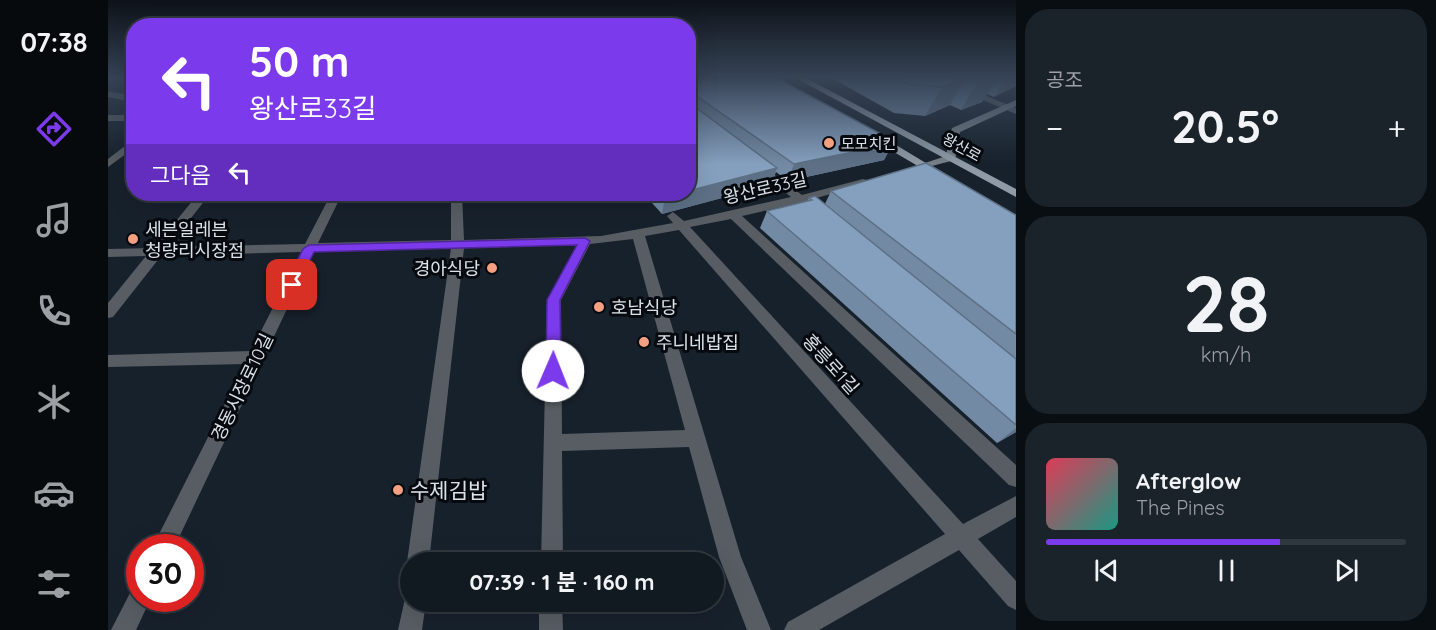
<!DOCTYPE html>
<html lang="ko">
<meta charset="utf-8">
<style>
body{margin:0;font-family:Quicksand,"Noto Sans KR",sans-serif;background:#1a222a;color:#f1f3f6;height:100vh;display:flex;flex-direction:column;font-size:22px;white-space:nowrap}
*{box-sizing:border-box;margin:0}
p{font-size:20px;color:#9ca0a5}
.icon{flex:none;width:33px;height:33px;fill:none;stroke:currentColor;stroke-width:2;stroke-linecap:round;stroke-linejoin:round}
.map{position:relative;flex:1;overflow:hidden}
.details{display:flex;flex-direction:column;gap:9px;padding:9px;background:#090e12;width:420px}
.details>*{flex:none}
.top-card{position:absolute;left:18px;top:18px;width:570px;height:183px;border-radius:24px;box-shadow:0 6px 24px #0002,0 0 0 2px #30383f;background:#7c3aed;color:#fff;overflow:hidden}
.speed{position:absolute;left:18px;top:534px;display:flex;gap:12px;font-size:30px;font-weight:700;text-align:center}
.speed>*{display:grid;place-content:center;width:78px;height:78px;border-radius:50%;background:#111921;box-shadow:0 6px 24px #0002,0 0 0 2px #30383f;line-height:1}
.speed .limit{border:9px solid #d22;background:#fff;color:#111}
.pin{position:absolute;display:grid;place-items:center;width:51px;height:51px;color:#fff;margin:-26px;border-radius:12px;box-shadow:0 3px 9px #0006}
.me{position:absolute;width:66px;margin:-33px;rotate:1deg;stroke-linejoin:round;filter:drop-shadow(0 0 4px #0008)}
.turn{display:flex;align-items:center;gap:21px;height:126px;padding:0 24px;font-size:27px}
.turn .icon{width:78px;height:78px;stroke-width:2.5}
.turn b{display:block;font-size:42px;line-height:51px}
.then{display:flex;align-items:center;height:57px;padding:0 24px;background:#0003;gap:12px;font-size:22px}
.big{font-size:45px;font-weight:700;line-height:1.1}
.details .tile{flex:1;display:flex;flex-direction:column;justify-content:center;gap:9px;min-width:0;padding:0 21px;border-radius:24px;background:#1a222a}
.details .dial{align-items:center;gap:0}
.dial b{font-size:78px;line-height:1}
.song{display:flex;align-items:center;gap:18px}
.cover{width:72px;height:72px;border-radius:9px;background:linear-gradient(135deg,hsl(350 70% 55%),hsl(170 70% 35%))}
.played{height:6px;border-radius:3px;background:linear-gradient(90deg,#7c3aed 65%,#30383f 65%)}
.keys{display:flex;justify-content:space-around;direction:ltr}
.heat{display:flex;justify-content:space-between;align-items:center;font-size:33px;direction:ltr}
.trip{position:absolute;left:292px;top:552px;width:324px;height:60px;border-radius:30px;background:#111921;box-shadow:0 6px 24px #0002,0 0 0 2px #30383f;font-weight:700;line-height:60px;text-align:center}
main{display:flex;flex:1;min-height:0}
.dock{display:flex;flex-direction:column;width:108px;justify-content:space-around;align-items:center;background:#070a0d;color:#9ca0a5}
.dock .icon{width:42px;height:42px}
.dock .on{color:#7c3aed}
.dock b{font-size:27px;color:#f1f3f6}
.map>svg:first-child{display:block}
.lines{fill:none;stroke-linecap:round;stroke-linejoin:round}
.minor{fill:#575d62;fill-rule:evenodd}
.secondary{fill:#777f88;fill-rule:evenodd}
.primary{fill:#8f9aa6;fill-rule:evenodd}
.wall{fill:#728aa3}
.shaded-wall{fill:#5d7085}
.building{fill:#85a0be;stroke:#5d7085;stroke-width:1.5}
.route{fill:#7c3aed;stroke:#51269a;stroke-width:1.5}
.poi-dot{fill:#f3a082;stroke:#060a0f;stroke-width:2}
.labels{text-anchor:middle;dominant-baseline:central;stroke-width:6;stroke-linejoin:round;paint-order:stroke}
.far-poi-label{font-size:15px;fill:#dae1e8;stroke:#060a0f;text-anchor:start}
.far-street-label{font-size:15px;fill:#dae1e8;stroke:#060a0f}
.street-label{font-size:18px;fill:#dae1e8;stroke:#060a0f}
.poi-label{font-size:18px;fill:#dae1e8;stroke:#060a0f;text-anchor:start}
.near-poi-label{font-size:21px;fill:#dae1e8;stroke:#060a0f;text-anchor:start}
</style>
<main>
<nav class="dock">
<b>07:38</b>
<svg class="icon on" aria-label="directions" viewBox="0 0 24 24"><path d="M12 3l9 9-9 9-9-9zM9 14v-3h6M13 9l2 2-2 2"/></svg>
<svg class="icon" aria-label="music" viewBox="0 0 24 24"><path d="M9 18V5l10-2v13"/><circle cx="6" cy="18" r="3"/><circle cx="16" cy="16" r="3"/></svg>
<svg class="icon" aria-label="phone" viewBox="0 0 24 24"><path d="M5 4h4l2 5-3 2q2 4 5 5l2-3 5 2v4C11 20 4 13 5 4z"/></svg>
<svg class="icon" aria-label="climate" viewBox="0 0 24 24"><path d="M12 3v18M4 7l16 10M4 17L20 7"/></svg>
<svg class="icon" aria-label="car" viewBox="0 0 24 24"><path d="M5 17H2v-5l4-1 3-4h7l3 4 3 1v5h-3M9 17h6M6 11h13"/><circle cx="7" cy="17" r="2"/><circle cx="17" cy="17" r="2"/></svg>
<svg class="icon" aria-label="filters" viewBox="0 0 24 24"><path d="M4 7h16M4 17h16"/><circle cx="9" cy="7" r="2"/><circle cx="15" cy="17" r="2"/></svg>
</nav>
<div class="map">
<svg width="908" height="630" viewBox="0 0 908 630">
<rect width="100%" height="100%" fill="#17212c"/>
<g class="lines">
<g class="minor">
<polygon points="0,77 7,77 0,81"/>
<polygon points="821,77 832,77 908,108 908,114"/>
<polygon points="0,91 26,96 26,102 0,97"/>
<rect x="0" y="115" width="26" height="6"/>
<polygon points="26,139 26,148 0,167 0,159"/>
<path d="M649,162L694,195L755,179L759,180V184L701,200L700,205L690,203L634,216L908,465V487L901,485L623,219L582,227L855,524L908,496V517L870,539L908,581V610L900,606L851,550L711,630H676L680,622L837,534L571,230L537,236L633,557L663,630H639L611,557L581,447L454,451L455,562H433L439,300L469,245L356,248L321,562H303V570L299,562L343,248L206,252L66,548H44L137,364L0,367V355L143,351L193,252L53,256L5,317L0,318V303L38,256L0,257V249L46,248L90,194H102L60,247L197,244L223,194H234L210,243L343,240V194H354L356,240L493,236L565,223L559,216L565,212L576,221L683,197L645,167L644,165ZM525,239L577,430L454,434L453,300L482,244Z"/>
<polygon points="32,586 32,598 43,598 28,630 3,630 24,589"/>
<polygon points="303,592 303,602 318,602 314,630 290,630 298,594"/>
<polygon points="431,602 454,602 455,630 431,630"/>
</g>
<polygon class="secondary" points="908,100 908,106 852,132 847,160 816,168 811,165 838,156 844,128"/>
<g class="primary">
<polygon points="686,77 696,77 908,189 908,197"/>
<polygon points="762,134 770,134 836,174 835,176 827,176 762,138"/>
</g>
</g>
<g class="wall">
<polygon points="580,77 691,90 786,141 776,160 680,181 668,172 663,185 554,214 536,194 580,194"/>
<polygon points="722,77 908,77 886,97 879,94 874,102 853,110 842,105 817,116 786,113"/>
<polygon points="723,191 908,215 908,432 889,443 652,228 659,211 699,202 701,198 717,204"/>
</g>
<g class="shaded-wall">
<polygon points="858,77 842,105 817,116 834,87"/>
<polygon points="882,77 890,77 874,102 853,110 870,81"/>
<polygon points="898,77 908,77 908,86 886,97"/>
<polygon points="786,141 776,160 680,181 686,164"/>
<polygon points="669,168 663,185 554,214 557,197 571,194 580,194 580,191"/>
<polygon points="908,428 908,432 889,443"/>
</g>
<g class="building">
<polygon points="580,77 668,77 691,90 786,141 782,142 784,144 686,164 583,92 581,94 582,103 669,168 580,191"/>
<polygon points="786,77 858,77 834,87 801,84"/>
<polygon points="859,77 882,77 870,81"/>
<polygon points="818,163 908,215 908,334 723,191"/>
<polygon points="554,194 571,194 557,197"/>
<polygon points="707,196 908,359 908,425 659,211 704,200 701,198"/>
</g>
<linearGradient id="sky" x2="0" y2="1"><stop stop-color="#0d1218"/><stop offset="0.47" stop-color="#364356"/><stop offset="1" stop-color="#364356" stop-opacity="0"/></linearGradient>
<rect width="908" height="165" fill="url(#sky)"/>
<polygon class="route" points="477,238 482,241 452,300 453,371 451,375 440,375 438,371 439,300 469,245 206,252 188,288 184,289 177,285 195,249 201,245"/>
<g class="poi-dot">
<circle cx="721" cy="143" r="6"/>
<circle cx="25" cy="239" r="6"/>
<circle cx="384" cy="268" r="6"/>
<circle cx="491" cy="307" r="6"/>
<circle cx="536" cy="342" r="6"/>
<circle cx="290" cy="490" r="6"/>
</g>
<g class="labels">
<g class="far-poi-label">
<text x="733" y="143">모모치킨</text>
</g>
<g class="far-street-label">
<text transform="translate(854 147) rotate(29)">왕산로</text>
</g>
<g class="street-label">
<text transform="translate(657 188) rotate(-13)">왕산로33길</text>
<text transform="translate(723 364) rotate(48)">홍릉로1길</text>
<text transform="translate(134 387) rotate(-64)">경동시장로10길</text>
</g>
<g class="poi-label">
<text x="37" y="229">세븐일레븐<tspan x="37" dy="21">청량리시장점</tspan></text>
<text x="372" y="268" text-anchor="end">경아식당</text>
<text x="503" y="307">호남식당</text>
<text x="548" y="342">주니네밥집</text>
</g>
<g class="near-poi-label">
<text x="302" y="490">수제김밥</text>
</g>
</g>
</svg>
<div class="speed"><div class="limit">30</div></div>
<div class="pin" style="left:184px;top:285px;background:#d93025"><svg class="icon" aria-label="arrive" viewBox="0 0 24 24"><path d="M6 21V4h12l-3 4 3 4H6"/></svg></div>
<svg class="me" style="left:445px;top:371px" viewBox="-20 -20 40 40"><circle r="19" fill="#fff"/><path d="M0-13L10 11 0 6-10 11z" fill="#7c3aed"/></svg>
<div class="trip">07:39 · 1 분 · 160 m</div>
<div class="top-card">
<div class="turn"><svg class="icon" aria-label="left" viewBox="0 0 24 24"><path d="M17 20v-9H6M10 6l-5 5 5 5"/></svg><div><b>50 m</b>왕산로33길</div></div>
<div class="then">그다음<svg class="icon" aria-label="left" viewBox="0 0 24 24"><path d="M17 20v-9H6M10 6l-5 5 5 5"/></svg></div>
</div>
</div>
<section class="details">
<div class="tile"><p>공조</p>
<div class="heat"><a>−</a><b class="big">20.5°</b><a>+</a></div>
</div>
<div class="tile dial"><b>28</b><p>km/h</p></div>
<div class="tile">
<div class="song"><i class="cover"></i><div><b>Afterglow</b><p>The Pines</p></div></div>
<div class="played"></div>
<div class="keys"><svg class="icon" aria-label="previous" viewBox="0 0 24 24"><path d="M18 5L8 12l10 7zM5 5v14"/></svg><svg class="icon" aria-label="pause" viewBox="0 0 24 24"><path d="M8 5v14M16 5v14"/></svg><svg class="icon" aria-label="next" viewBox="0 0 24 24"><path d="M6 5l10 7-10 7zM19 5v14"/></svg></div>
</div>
</section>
</main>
